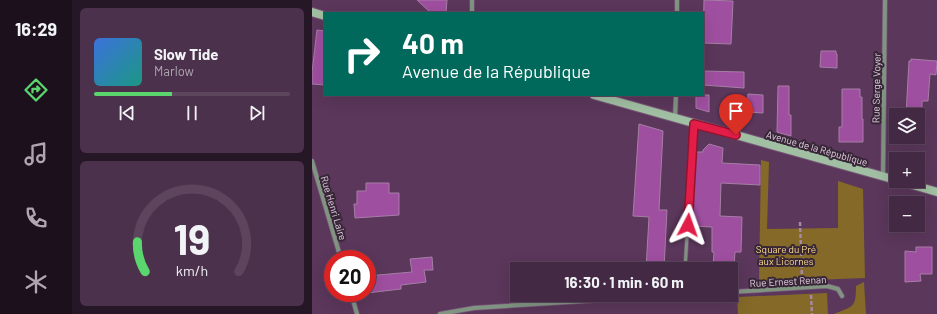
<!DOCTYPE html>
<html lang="fr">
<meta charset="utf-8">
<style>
body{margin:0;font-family:Barlow,sans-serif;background:#4b314b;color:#f1f3f6;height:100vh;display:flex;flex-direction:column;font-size:15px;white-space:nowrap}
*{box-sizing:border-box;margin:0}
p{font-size:13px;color:#afa6b2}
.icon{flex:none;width:22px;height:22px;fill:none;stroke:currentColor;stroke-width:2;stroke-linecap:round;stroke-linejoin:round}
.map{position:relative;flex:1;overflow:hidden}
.drawer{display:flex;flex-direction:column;gap:8px;padding:8px;background:#251725;width:240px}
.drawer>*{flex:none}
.guide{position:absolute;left:12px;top:12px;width:380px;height:84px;border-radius:0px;box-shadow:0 4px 16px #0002,0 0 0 1px #5c455d;background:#00695c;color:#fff;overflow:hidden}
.buttons{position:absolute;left:577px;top:108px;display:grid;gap:8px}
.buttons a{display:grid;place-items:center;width:36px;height:36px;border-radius:0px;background:#442944;box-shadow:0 4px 16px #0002,0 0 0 1px #5c455d;font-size:20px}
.speed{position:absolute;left:12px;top:250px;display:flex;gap:8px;font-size:20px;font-weight:700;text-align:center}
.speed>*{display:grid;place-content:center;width:52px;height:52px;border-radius:50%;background:#442944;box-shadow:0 4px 16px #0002,0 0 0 1px #5c455d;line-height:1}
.speed .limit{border:6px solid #d22;background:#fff;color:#111}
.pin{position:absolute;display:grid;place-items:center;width:34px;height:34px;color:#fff;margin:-41px -17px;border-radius:50% 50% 50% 0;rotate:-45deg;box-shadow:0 0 4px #0007}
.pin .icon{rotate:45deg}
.me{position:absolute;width:44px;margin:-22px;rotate:4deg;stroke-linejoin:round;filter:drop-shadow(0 0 3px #0008)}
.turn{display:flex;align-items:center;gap:14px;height:84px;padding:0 12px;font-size:18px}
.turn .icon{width:52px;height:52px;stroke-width:2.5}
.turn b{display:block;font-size:28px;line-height:34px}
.drawer .card{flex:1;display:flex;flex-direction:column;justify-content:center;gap:6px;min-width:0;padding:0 14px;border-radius:6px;background:#4b314b}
.drawer .dial{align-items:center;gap:0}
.dial svg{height:104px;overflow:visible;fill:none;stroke:#5c455d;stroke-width:7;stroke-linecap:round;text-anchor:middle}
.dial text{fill:#f1f3f6;stroke:none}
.song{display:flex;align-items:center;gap:12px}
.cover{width:48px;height:48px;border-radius:6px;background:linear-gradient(135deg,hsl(220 70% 55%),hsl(170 70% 35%))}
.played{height:4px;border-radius:2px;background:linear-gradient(90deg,#5bd56e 40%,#5c455d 40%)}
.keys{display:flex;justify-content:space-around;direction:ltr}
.trip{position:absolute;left:198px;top:262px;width:228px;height:40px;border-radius:0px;background:#442944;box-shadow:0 4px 16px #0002,0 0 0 1px #5c455d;font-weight:700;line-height:40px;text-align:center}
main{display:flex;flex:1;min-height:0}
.tabs{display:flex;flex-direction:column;width:72px;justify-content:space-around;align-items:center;background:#1b101b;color:#afa6b2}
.tabs .icon{width:28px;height:28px}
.tabs .on{color:#5bd56e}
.tabs b{font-size:18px;color:#f1f3f6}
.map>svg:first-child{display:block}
.green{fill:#846928}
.building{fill:#9f4fa0;stroke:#a67ea6}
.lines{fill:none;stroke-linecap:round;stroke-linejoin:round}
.lane-casing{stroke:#765576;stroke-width:4.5}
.street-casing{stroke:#765576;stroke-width:5.5}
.secondary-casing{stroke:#765576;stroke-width:10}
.path{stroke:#a589a5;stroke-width:2.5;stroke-dasharray:4 2;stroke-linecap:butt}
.lane{stroke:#819482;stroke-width:3}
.street{stroke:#819482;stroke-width:4}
.secondary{stroke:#a1bfa3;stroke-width:8}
.route-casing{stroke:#92132f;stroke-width:10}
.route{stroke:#e11d48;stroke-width:7}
.labels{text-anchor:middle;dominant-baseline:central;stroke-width:4;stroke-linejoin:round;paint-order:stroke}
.street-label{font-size:10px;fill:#e2cce1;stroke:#362636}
.park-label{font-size:10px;fill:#fedb8b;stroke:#362636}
</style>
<main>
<nav class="tabs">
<b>16:29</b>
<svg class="icon on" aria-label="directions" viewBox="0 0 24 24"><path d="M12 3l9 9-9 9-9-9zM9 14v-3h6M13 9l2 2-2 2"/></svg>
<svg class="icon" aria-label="music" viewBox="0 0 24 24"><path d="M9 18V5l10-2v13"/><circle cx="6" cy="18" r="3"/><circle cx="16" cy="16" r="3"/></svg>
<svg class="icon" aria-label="phone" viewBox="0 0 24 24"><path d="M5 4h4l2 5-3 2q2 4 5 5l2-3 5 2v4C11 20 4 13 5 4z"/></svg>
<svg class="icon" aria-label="climate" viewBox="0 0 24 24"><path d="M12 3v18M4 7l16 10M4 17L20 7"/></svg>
</nav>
<section class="drawer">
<div class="card">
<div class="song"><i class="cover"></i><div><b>Slow Tide</b><p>Marlow</p></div></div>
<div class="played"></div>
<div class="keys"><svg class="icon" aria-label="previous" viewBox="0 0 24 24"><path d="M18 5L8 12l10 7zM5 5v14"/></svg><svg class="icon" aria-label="pause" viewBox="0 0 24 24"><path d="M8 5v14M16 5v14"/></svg><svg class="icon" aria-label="next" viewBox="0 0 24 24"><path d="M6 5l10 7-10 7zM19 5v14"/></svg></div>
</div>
<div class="card dial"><svg viewBox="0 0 100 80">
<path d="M14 69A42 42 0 1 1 86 69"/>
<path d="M14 69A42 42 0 0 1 8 46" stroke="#5bd56e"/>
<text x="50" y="56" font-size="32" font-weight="700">19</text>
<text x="50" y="72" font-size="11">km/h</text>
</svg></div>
</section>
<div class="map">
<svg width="625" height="314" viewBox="0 0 625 314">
<rect width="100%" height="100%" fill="#5b375b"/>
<g class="green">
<polygon points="449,160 457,162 455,229 526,228 526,181 551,189 553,278 447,282"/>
<path d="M552,282L554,314H522C541,306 544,308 544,286Z"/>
<polygon points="515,293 516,314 426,314 425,297"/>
</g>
<g class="building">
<polygon points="105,0 135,0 134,13 119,13"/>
<polygon points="392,0 421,1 419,44 391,43"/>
<polygon points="5,30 13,31 13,85 0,84 0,72"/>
<polygon points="509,51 524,51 524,53 525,54 525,68 508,67"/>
<polygon points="599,59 625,61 624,75 618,74 616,101 610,101 610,115 594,115 597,61 599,61"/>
<polygon points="391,71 432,72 432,88 391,85"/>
<polygon points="466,86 477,86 477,115 479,115 479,136 465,132"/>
<polygon points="530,89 548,89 548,97 550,97 550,119 551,119 551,142 527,142 527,127 530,127"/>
<polygon points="436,94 451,95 451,113 435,112"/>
<polygon points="384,95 397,95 397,112 384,108"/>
<polygon points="327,124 351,131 347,210 355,210 352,269 334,269 337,217 321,216"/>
<polygon points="397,144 411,148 410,163 448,165 448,185 409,183 408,216 430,217 429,252 423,252 422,267 401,266 402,252 400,252 400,227 380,226 384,152 391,152 391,150"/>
<polygon points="54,183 77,183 77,193 87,193 87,215 43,218 42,204 45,204 45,191 54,191"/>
<polygon points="604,247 620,247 620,274 608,274 609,281 593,282 593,251 604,252"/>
<polygon points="120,257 121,270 112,270 114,282 89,285 89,289 55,293 55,276 100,272 98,259"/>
</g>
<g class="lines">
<defs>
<polyline id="lane" points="373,269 382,125"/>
<g id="street">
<polyline points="160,13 160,0"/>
<polyline points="365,13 365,0"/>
<polyline points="363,118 364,95"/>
<polyline points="0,161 29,259"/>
<polyline points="571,177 573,0"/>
<polyline points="419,292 515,286 526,289 530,296"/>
<polyline points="39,293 45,314"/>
<polyline points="128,314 162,308 368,295"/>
</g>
<g id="secondary">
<polyline points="0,12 13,16"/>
<polyline points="282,95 584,180"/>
<polyline points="587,181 625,192"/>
</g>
</defs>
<use href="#lane" class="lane-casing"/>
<use href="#street" class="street-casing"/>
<use href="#secondary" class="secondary-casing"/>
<g class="path">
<polyline points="488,222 490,279"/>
<polyline points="499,295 500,314"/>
</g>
<use href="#lane" class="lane"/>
<use href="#street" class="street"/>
<use href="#secondary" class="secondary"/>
</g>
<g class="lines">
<defs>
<polyline id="route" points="376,225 382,124 424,135"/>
</defs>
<use href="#route" class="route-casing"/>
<use href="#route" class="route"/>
</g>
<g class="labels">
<g class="street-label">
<text transform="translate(564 88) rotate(-89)">Rue Serge Voyer</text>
<text transform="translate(505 148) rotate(16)">Avenue de la République</text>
<text transform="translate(22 208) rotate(73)">Rue Henri Laire</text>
<text transform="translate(476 281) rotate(-3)">Rue Ernest Renan</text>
</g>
<g class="park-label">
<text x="474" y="249">Square du Pré<tspan x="474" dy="12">aux Licornes</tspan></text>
</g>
</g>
</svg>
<div class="buttons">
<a><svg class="icon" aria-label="layers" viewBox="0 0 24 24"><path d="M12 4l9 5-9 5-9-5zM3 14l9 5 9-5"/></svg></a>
<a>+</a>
<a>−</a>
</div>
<div class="speed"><div class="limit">20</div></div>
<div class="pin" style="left:424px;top:135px;background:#d93025"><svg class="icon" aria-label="arrive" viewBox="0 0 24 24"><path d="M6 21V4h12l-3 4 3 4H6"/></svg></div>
<svg class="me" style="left:376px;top:225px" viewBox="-20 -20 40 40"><path d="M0-17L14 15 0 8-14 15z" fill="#e11d48" stroke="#fff" stroke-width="4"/></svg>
<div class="trip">16:30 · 1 min · 60 m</div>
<div class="guide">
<div class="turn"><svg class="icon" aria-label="right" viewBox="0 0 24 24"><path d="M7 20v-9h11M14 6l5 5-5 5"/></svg><div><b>40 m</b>Avenue de la République</div></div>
</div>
</div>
</main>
